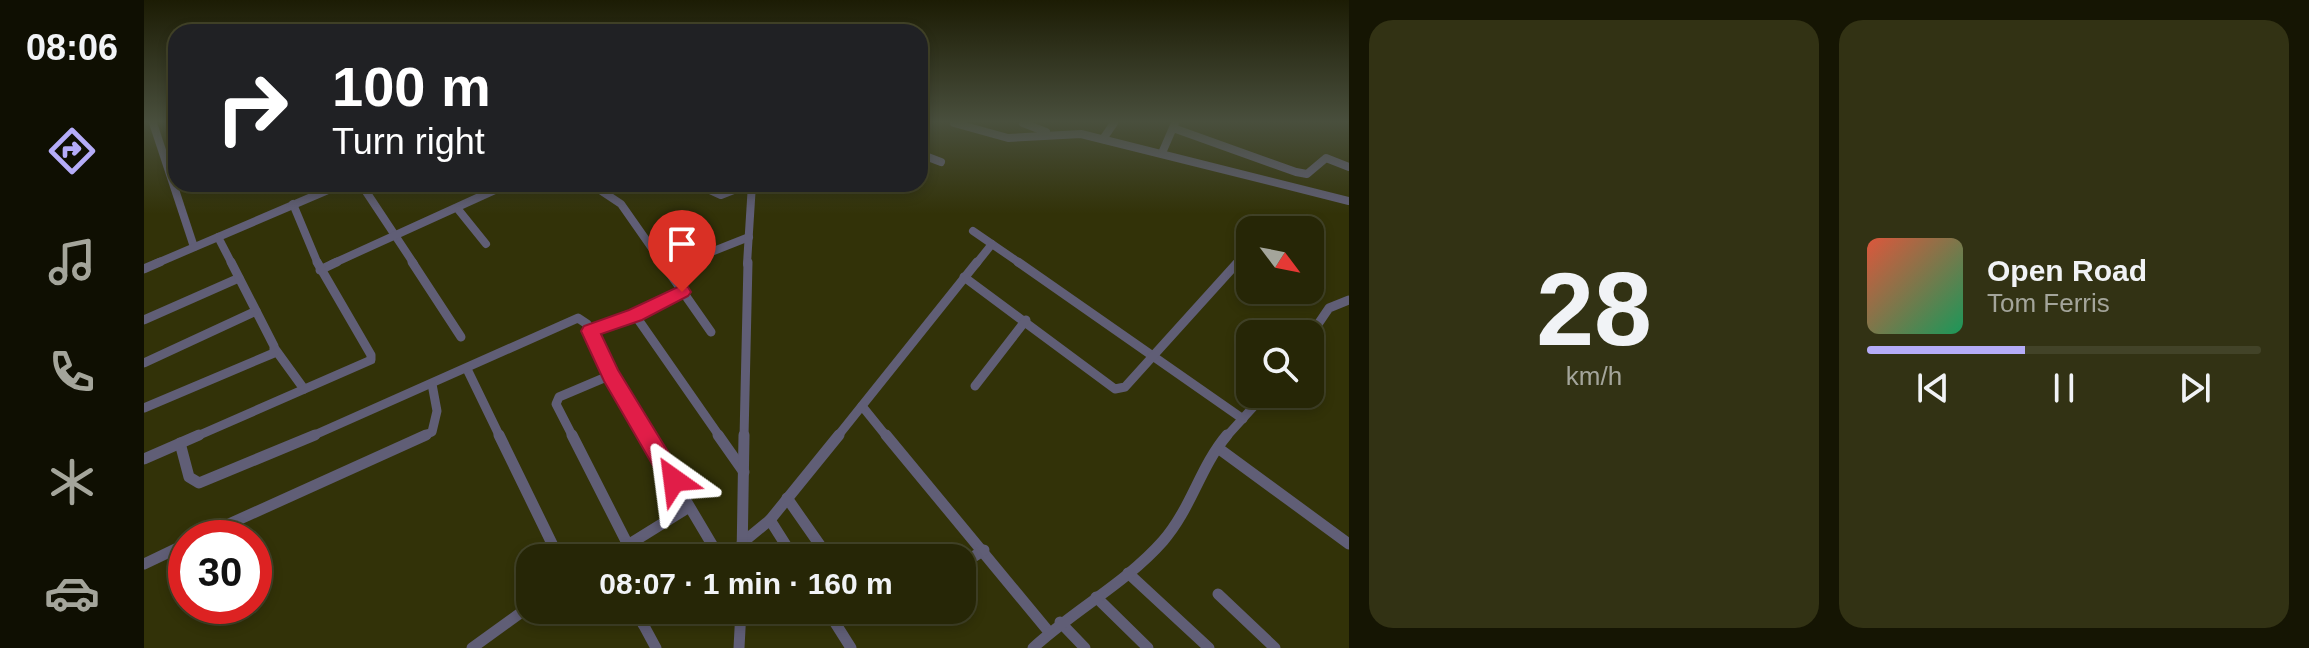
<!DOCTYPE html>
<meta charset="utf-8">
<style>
body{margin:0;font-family:Helvetica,sans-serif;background:#323214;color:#f1f3f6;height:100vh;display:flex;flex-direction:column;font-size:30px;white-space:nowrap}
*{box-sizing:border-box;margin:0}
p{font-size:26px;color:#a4a59b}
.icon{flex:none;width:44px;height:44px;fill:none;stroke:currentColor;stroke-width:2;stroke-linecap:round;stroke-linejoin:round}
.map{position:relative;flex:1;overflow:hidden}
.side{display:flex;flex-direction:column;gap:20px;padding:20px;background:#151503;width:960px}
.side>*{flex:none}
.top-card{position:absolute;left:24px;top:24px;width:760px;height:168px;border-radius:24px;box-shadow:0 4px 12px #0003,0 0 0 2px #424328;background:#202124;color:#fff;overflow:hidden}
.needle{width:52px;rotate:122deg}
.tools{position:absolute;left:1092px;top:216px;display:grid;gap:16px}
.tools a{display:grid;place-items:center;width:88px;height:88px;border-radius:16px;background:#262606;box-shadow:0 4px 12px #0003,0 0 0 2px #424328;font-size:40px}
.speed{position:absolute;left:24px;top:520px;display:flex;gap:16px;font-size:40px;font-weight:700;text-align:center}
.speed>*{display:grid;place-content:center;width:104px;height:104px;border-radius:50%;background:#262606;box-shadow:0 4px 12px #0003,0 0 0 2px #424328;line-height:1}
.speed .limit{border:12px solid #d22;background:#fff;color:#111}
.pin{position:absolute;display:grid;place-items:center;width:68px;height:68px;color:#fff;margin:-82px -34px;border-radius:50% 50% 50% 0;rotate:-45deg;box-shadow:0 0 8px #0007}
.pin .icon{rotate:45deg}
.me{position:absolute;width:88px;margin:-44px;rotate:329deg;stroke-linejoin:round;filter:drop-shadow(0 0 6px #0008)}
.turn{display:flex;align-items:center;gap:28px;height:168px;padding:0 32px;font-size:36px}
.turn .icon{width:104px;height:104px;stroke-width:2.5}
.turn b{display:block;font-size:56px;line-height:68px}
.side .card{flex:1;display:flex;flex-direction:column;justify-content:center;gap:12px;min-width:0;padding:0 28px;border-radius:24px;background:#323214}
.side .dial{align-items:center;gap:0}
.dial b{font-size:104px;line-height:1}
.song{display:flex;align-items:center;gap:24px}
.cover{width:96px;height:96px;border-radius:12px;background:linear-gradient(135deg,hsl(10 70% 55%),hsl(150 70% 35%))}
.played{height:8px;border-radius:4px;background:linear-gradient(90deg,#b5acf8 40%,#424328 40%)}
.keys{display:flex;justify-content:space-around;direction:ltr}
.side .tiles{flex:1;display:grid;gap:20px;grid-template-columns:repeat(2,1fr)}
.trip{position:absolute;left:372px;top:544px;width:460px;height:80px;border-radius:24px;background:#262606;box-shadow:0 4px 12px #0003,0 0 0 2px #424328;font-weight:600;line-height:80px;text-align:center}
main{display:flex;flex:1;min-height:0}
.menu{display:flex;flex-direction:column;width:144px;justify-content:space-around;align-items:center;background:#0f0f02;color:#a4a59b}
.menu .icon{width:56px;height:56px}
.menu .current{color:#b5acf8}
.menu b{font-size:36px;color:#f1f3f6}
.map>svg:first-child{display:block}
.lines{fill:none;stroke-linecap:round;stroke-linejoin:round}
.street-far2{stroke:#605e76;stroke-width:8}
.street-far1{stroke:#605e76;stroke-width:9}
.street{stroke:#605e76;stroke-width:11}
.route{fill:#e11d48;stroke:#92132f;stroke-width:2}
</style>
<main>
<nav class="menu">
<b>08:06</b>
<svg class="icon current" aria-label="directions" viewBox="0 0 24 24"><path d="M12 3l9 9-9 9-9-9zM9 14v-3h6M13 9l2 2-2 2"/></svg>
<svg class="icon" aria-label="music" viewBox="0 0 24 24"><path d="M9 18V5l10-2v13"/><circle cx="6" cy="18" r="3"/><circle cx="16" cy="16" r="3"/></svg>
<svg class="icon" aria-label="phone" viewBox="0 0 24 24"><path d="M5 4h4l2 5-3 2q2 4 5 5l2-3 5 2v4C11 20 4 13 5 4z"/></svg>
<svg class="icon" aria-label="climate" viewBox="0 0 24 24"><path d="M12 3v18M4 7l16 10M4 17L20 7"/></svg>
<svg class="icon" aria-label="car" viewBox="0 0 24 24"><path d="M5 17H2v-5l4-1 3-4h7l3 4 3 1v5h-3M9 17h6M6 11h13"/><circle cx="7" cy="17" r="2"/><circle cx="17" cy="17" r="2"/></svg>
</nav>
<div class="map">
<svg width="1205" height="648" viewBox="0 0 1205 648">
<rect width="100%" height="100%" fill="#323208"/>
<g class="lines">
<g class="street-far2">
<polyline points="9,123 50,247"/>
<polyline points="810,123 864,138 937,134 1205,201"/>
<polyline points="879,123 902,132"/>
<polyline points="1029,128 1152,172 1163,174 1182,158 1205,167"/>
<polyline points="959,139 970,123"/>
<polyline points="1018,153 1031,123"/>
<polyline points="776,154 797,162"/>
<polyline points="217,184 270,264"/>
<polyline points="447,184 477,204 519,264"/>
<polyline points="553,184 577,195 605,184"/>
<polyline points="149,204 174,264"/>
<polyline points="313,208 342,244"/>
<polyline points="829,231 877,264"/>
<polyline points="74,237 88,264"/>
<polyline points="552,258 605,237"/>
<polyline points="11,264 198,184"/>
<polyline points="188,264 364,184"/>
<polyline points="603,264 608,184"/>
<polyline points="832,264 848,244"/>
<polyline points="1092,264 1100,256"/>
</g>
<g class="street-far1">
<polyline points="268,262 317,337"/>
<polyline points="518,262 567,332"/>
<polyline points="874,262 1099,419"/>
<polyline points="0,269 16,262"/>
<polyline points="176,270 193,262"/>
<polyline points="820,277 971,389 981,387 1094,262"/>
<polyline points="491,315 576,437"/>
<polyline points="0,320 95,278"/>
<polyline points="446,331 491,315 538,292"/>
<polyline points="1166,336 1185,308 1205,300"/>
<polyline points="131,349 160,389"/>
<polyline points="0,363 112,311"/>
<polyline points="323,369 356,437"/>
<polyline points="831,386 882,320"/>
<polyline points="718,406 743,437"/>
<polyline points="0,408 130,353 130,346 87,262"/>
<polyline points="51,437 227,360 227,355 173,262"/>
<polyline points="166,437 434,318 443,324 467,375 504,437"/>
<polyline points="277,437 288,432 293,411 288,384"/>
<polyline points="429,437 412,404 415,397 467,375"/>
<polyline points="600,437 604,262"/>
<polyline points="693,437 833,262"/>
<polyline points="1082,437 1121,394"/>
</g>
<g class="street">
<polyline points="355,435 415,558"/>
<polyline points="428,435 484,545"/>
<polyline points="503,435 576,558"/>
<polyline points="574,435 600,472"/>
<polyline points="742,435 905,632"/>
<polyline points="36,443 45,477 55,483 171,435"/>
<polyline points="1074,448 1205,544"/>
<polyline points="0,459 55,435"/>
<polyline points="643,498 685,558"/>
<polyline points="626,520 650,558"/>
<polyline points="54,538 282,435"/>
<polyline points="598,543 626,520 695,435"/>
<polyline points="463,558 545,507"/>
<polyline points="598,558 600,435"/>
<polyline points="0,564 42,544"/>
<polyline points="818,564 840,550"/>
<polyline points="984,573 1065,648"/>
<polyline points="1074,594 1131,648"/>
<polyline points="952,597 1004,648"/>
<polyline points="489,610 499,624"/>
<polyline points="683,610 707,648"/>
<polyline points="722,610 734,616 744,610"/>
<polyline points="916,622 941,648"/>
<polyline points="328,648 386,606"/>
<polyline points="512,648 499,624 519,610"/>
<polyline points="595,648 597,610"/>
<path d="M889,648C930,610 982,583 1019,541C1047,509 1056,467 1083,435"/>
</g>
</g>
<linearGradient id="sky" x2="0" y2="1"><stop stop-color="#1c1c04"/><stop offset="0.57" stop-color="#494f3d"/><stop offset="1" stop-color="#494f3d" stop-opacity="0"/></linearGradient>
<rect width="1205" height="214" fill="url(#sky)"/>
<polygon class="route" points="538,285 544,287 547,292 544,296 498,320 457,334 474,370 537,473 540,480 537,488 530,490 522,488 460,381 437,331 440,326 485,310"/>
</svg>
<div class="tools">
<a><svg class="needle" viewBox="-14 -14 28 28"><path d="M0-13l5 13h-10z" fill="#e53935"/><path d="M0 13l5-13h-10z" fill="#a4a59b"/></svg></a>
<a><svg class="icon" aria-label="search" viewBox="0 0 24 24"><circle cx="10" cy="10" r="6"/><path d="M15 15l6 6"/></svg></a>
</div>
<div class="speed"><div class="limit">30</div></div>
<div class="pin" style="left:538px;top:292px;background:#d93025"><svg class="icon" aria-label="arrive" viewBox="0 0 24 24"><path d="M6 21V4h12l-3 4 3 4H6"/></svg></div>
<svg class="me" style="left:530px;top:480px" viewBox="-20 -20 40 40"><path d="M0-17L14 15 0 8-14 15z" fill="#e11d48" stroke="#fff" stroke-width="4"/></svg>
<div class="trip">08:07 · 1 min · 160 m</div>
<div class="top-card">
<div class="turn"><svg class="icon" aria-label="right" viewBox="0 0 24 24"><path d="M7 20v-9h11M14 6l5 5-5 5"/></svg><div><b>100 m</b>Turn right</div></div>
</div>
</div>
<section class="side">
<div class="tiles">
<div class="card dial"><b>28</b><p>km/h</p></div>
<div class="card">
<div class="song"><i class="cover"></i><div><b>Open Road</b><p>Tom Ferris</p></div></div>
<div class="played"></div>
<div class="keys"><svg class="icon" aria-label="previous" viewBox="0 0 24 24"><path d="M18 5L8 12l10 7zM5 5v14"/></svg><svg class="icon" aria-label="pause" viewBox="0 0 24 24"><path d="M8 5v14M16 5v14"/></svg><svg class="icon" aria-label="next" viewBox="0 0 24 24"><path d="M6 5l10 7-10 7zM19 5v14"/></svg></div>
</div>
</div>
</section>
</main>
